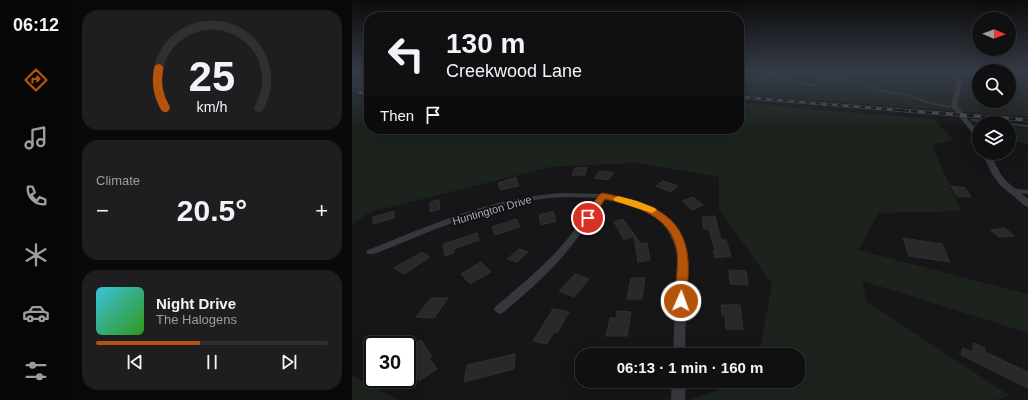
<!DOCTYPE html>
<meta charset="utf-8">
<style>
body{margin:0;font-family:Helvetica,sans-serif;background:#1e1e20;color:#f1f3f6;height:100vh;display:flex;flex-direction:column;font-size:15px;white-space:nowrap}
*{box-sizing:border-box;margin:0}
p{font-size:13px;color:#9c9d9f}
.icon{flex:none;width:22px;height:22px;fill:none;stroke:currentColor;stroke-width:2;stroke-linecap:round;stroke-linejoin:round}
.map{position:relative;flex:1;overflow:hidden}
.drawer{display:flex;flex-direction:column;gap:10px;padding:10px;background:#09090a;width:280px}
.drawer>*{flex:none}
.hud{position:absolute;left:12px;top:12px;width:380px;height:122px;border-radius:16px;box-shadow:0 4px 16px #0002,0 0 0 1px #303032;background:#101012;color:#f1f3f6;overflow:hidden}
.needle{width:26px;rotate:91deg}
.controls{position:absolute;left:620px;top:12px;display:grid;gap:8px}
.controls a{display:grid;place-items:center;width:44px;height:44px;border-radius:50%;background:#101012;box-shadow:0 4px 16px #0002,0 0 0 1px #303032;font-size:20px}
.speed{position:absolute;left:12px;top:336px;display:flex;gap:8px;font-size:20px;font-weight:700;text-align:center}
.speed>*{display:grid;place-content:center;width:52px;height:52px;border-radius:50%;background:#101012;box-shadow:0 4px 16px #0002,0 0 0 1px #303032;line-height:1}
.speed .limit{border:2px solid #111;border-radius:6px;background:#fff;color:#111}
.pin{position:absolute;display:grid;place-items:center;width:34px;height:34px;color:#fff;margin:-17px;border:2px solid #fff;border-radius:50%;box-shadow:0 1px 4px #0007}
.me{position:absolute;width:44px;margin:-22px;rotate:2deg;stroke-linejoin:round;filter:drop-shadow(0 0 3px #0008)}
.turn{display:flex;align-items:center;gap:14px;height:84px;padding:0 16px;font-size:18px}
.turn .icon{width:52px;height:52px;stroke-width:2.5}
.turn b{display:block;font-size:28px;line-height:34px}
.then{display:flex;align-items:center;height:38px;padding:0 16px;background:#0003;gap:8px;font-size:15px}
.big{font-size:30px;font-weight:700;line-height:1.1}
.drawer .widget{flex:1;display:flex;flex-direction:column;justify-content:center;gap:6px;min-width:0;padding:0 14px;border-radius:16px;background:#1e1e20}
.drawer .dial{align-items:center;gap:0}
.dial svg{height:104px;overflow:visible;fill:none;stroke:#303032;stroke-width:7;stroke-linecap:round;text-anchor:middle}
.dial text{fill:#f1f3f6;stroke:none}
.song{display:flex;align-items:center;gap:12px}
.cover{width:48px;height:48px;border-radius:6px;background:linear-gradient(135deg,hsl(190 70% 55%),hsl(110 70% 35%))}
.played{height:4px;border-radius:2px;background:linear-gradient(90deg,#b45309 45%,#303032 45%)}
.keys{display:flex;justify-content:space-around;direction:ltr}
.heat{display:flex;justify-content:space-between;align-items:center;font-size:22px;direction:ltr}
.trip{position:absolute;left:223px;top:348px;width:230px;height:40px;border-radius:16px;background:#101012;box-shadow:0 4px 16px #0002,0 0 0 1px #303032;font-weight:700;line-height:40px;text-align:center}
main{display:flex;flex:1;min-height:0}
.dock{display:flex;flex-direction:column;width:72px;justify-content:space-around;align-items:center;background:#060607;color:#9c9d9f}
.dock .icon{width:28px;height:28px}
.dock .on{color:#b45309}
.dock b{font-size:18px;color:#f1f3f6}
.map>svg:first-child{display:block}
.green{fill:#1c231d}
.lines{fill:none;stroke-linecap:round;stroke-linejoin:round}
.stream-far1{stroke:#2c353c;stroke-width:2}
.stream{stroke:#2c353c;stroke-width:2.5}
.building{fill:#29292c;stroke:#303034}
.minor{fill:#37383d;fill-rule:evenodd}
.tertiary{fill:#37383d;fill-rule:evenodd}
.rail-far1-casing{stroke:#4a4c52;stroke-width:3}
.rail-casing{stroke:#4a4c52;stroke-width:3.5}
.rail-far1{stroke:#111113;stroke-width:2;stroke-dasharray:5.5;stroke-linecap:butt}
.rail{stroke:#111113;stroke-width:2.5;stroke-dasharray:7;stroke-linecap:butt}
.route{fill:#b45309;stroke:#753606}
.slow{fill:#f59e0b}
.labels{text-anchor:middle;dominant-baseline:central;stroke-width:4;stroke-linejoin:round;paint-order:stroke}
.street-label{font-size:11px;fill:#a8adb8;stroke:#111113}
</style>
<main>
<nav class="dock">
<b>06:12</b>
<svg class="icon on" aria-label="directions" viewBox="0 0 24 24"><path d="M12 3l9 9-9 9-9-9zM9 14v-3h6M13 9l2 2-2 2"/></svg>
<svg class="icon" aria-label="music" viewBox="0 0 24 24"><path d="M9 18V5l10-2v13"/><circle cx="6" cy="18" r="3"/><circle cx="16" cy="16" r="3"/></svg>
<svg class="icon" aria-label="phone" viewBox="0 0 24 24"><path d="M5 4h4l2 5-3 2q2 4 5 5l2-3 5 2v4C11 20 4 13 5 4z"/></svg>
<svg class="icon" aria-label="climate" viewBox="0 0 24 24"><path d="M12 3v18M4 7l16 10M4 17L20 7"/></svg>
<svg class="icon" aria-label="car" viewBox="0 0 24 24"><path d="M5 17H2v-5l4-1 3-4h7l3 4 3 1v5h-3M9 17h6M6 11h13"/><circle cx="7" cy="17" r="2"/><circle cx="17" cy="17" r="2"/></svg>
<svg class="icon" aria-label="filters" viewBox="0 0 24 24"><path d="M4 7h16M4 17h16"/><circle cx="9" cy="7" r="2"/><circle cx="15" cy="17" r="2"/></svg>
</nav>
<section class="drawer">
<div class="widget dial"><svg viewBox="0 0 100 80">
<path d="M14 69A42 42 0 1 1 86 69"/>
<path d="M14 69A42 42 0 0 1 9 39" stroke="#b45309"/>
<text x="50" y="56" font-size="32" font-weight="700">25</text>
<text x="50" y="72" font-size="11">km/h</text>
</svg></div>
<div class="widget"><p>Climate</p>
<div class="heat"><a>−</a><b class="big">20.5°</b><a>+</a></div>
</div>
<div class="widget">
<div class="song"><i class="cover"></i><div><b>Night Drive</b><p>The Halogens</p></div></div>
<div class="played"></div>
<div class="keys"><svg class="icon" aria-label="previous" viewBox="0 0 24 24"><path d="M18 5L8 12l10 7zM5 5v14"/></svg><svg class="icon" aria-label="pause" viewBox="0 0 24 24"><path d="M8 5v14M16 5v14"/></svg><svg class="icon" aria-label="next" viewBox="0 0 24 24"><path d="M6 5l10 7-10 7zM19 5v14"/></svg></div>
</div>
</section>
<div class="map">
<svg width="676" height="400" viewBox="0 0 676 400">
<rect width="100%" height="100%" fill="#161618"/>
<g class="green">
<polygon points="0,72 17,72 17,90 0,91"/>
<polygon points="387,72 627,72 627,101 657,101 657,72 676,72 676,117 387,94"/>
<polygon points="17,96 17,129 387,129 387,103 582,119 601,140 580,145 609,211 527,213 506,250 676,294 676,333 511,281 514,301 658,396 642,400 336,400 396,381 446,381 446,355 407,355 420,284 367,209 367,177 284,163 198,167 18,212 0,225 0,97"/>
<polygon points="657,127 676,128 676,144 657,141"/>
<polygon points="0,375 46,400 0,400"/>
</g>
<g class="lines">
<g class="stream-far1">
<polyline points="387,79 398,76 414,79 421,76 458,85 466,85 469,77 490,78 498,82 516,84 526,90 558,96 574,102 597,107"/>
<polyline points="0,87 17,84"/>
</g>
<g class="stream">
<polyline points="620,120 650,123"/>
<polyline points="657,124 676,126"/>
</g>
</g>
<g class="building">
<polygon points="235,167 233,175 220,175 223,168"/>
<polygon points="248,171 262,173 256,180 242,178"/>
<polygon points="164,177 167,186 148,190 146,183"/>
<polygon points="311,181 326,186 319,192 304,186"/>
<polygon points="599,186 613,188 619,197 605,196"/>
<polygon points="341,197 351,205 340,210 330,201"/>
<polygon points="87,200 88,209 78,212 78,202"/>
<polygon points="42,211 42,218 21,224 21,217"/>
<polygon points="201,211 204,221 189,225 187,215"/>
<polygon points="363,216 369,240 374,240 379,256 363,258 361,251 363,250 357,229 352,229 350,217"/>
<polygon points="164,219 168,227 143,235 140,227"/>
<polygon points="271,219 289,244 295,243 298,260 286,262 282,236 272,240 262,222"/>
<polygon points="653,228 662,236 647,237 638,230"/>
<polygon points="125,233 127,240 102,249 102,253 93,256 91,244"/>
<polygon points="551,238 590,244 598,262 557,256"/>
<polygon points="167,249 176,252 165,262 155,259"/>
<polygon points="70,252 78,257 52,274 42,268"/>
<polygon points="129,262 139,272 118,284 109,274"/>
<polygon points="377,270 394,271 396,285 378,284"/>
<polygon points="223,274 237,279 222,297 207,291"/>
<polygon points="279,278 293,278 290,299 275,299"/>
<polygon points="79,298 96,298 82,318 64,317"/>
<polygon points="369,305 388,305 391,329 374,329 373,315 370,315"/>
<polygon points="201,309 217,312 205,333 202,332 195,344 181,341"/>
<polygon points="265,311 279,312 275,336 254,336 258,318 264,318"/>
<polygon points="69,340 80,356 77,358 85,369 67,381 59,369 58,371 55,367 55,349"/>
<polygon points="622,343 633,348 633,352 676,372 676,388 609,355 611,348 620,352"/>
<polygon points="163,354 162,369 112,382 115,365"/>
</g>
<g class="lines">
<g class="minor">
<polygon points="656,188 676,190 676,194 656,192 655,190"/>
<path d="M209,193L251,194L278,199L298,206L307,211L321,223L327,233L335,254L333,355H321L325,254C315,213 290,206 253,200C240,218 227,237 212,255C194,276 173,294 152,312L148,314L144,312L142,309L144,306C166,288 187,270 206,250C220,234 233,216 245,198C237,197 229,198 221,197C152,197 85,229 22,254H16L14,252L16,250C57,234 99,215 143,204C164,198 186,195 209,193Z"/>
<polygon points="320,381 334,381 333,400 319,400"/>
</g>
<g class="tertiary">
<path d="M600,72H604L610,82L605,106L627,133V140L625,139L599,106C601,91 609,87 600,72Z"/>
<polygon points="630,153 638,153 648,173 654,181 676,199 676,207 673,206 648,185 640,174"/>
</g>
<defs>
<g id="rail-far1">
<polyline points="0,93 17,92"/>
<polyline points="387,97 558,111"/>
</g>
<polyline id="rail" points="545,110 676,120"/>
</defs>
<use href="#rail-far1" class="rail-far1-casing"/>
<use href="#rail" class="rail-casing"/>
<use href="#rail-far1" class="rail-far1"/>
<use href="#rail" class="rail"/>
</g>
<linearGradient id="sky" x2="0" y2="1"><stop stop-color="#0c0c0d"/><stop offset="0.56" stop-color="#363c48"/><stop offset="1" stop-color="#363c48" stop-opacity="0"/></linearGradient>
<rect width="676" height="128" fill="url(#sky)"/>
<path class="route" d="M251,193C287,201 328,209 335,252C338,268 335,286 335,301L333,305L329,306L324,305L322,301C323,286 327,268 325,252C320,216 284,206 253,199L239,220H232L231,218L232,215L248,194Z"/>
<polygon class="slow" points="266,196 285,201 303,208 305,210 300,213 263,201 261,199"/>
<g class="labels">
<g class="street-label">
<text transform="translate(140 210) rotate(-16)">Huntington Drive</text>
</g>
</g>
</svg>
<div class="controls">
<a><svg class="needle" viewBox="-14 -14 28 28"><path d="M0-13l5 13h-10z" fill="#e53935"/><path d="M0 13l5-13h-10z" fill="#9c9d9f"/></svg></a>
<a><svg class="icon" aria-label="search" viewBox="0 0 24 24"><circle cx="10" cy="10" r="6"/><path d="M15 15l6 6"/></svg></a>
<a><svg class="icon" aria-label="layers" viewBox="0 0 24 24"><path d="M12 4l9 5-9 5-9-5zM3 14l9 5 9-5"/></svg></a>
</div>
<div class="speed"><div class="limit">30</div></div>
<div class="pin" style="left:236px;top:218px;background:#d93025"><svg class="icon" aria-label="arrive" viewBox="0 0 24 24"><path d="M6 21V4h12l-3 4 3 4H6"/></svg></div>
<svg class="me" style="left:329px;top:301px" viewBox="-20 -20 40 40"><circle r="17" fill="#b45309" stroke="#fff" stroke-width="3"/><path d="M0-11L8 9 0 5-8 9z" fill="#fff"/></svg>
<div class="trip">06:13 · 1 min · 160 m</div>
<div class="hud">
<div class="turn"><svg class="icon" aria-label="left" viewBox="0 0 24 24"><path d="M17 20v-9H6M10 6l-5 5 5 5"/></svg><div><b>130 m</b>Creekwood Lane</div></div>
<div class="then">Then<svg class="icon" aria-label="arrive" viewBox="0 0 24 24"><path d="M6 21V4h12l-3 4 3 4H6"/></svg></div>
</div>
</div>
</main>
